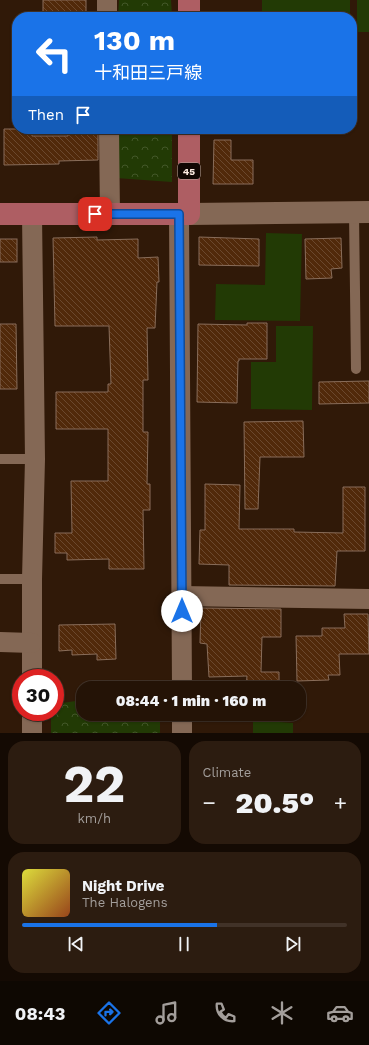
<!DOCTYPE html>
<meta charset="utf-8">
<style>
body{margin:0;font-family:"Work Sans","Noto Sans JP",sans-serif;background:#2c1c10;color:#f1f3f6;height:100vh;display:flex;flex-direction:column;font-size:15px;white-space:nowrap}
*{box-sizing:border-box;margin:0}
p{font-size:13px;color:#a39e9b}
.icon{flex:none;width:22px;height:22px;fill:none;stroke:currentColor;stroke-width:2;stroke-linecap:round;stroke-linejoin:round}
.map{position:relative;height:733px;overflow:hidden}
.sheet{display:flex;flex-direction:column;gap:8px;padding:8px;background:#140a03;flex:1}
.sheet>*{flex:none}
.hud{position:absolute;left:12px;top:12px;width:345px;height:122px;border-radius:16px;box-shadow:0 1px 3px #0004,0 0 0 1px #413228;background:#1a73e8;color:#fff;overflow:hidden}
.speed{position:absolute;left:12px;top:669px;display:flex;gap:8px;font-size:20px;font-weight:700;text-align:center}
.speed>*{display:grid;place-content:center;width:52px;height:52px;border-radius:50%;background:#241306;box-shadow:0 1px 3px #0004,0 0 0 1px #413228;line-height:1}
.speed .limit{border:6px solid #d22;background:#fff;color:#111}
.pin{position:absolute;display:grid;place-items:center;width:34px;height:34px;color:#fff;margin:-17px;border-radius:8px;box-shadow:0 2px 6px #0006}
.me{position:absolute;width:44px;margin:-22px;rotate:0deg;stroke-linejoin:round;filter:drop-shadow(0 0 3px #0008)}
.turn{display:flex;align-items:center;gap:14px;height:84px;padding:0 16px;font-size:18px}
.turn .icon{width:52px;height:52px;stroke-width:2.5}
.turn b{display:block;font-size:28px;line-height:34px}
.then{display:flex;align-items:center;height:38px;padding:0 16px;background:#0003;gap:8px;font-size:15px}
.big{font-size:30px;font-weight:800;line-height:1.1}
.sheet .tile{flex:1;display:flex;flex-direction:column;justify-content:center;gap:6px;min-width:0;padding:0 14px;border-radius:16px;background:#2c1c10}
.sheet .dial{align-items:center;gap:0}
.dial b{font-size:52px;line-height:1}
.song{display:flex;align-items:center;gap:12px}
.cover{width:48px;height:48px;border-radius:6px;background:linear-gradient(135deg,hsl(60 70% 55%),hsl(20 70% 35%))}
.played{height:4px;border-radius:2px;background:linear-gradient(90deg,#1a73e8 60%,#413228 60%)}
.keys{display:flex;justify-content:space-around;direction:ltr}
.heat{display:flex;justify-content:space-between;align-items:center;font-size:22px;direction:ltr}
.sheet .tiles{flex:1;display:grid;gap:8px;grid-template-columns:1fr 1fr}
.tile:last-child{grid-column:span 2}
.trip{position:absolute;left:76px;top:681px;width:230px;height:40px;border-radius:16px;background:#241306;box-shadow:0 1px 3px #0004,0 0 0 1px #413228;font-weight:800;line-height:40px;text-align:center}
.menu{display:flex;height:64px;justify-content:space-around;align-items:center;background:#0e0802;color:#a39e9b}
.menu .icon{width:28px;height:28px}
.menu .on{color:#1a73e8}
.menu b{font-size:18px;color:#f1f3f6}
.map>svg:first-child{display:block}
.green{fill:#223a05}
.forest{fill:url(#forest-crowns)}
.building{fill:url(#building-back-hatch);stroke:#896d5a}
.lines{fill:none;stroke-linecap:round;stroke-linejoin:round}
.lane{stroke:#846855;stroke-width:10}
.street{stroke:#846855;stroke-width:20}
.secondary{stroke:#846855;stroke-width:22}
.primary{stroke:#ae5e63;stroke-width:22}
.route-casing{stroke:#114b97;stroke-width:10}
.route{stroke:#1a73e8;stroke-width:7}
.labels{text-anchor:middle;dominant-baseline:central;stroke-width:4;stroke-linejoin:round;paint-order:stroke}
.shield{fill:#100703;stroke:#b7a8a0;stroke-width:1}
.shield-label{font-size:10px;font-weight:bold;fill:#feede3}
</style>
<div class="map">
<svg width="369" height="733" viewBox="0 0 369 733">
<defs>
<pattern id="forest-crowns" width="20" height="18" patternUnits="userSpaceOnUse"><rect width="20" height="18" fill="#223a05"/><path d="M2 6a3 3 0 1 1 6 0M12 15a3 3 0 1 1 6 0" fill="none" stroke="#435729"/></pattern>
<pattern id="building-back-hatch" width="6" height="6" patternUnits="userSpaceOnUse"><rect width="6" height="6" fill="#51290a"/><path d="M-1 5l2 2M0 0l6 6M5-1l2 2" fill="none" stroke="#6b482e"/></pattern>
</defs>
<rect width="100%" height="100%" fill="#301908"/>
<g class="green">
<rect x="262" y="0" width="88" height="17"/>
<rect x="357" y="0" width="12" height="32"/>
<polygon points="266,233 302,234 300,321 215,320 216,284 265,285"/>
<polygon points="276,326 313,326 312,410 251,409 251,362 276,362"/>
<polygon points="253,720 293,723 293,733 253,733"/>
</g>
<g class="forest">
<polygon points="119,0 171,0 172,17 118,17"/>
<polygon points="117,129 172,129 172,182 116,178"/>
<polygon points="83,700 83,714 160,714 160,733 51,733 51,712 55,712 55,704"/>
</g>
<g class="building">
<rect x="43" y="0" width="43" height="17"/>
<polygon points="4,129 32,129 32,136 68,136 68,134 98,133 98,160 59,161 59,164 4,165"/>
<polygon points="214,140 231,140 231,160 253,160 253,184 213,184"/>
<polygon points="97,237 97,240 138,239 138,258 158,257 159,282 157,282 155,328 147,328 148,380 143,380 143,432 148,432 147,484 150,484 150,510 143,510 144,569 109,569 109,559 67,560 67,553 55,553 55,533 72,533 71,481 108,481 108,429 56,429 56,392 108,392 108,384 111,384 109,326 55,326 53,238"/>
<polygon points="199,237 259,239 259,266 199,265"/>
<polygon points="341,238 342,268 331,269 332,278 306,279 305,239"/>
<rect x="0" y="239" width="17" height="23"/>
<polygon points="247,323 267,323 267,359 239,359 239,361 238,361 237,403 197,402 198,324 247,325"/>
<polygon points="0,324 16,324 17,389 0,389"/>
<polygon points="369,381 369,403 319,404 319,382"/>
<polygon points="303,421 304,457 260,457 258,509 245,509 244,422"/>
<polygon points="205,484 240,485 239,529 294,529 294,532 343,533 343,487 365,487 365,551 337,551 335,586 229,585 229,565 199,564 200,530 205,530"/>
<polygon points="201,608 281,609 281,637 262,637 261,672 279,672 279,688 246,688 247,676 209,677 207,644 200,643"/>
<polygon points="344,614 368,614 369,654 339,654 340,675 328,675 329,680 297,681 296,636 322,636 322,628 345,628"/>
<polygon points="115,624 116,659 97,660 97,654 72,655 72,650 59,651 59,625"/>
</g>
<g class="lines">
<g class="lane">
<polyline points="354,213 356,369"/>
<polyline points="0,459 35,459"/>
<polyline points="0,579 32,579"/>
</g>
<g class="street">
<polyline points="107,0 107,17"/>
<polyline points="109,129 110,214"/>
<polyline points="32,214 35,459 32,579 32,678"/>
<polyline points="179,214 182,688"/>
<polyline points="182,596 369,599"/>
<polyline points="0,642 32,643"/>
<polyline points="32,712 32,733"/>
<polyline points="182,714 182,733"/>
</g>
<polyline class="secondary" points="189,214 369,212"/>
<g class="primary">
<polyline points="189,17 189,0"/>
<polyline points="0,214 189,214 189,129"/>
</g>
</g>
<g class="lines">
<defs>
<polyline id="route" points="95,214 179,214 182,611"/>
</defs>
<use href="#route" class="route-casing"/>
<use href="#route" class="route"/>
</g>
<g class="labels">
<rect class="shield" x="178" y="163" width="22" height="16" rx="3"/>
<g class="shield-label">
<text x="189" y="171">45</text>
</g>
</g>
</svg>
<div class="speed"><div class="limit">30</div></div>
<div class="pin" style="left:95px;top:214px;background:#d93025"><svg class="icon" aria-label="arrive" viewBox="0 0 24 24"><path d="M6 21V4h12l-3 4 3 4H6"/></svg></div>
<svg class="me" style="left:182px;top:611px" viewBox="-20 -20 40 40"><circle r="19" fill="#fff"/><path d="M0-13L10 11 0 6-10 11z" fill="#1a73e8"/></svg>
<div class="trip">08:44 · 1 min · 160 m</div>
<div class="hud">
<div class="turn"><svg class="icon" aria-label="left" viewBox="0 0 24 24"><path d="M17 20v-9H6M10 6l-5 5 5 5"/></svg><div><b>130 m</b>十和田三戸線</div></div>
<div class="then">Then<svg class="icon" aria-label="arrive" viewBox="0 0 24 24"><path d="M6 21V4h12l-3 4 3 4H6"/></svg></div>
</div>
</div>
<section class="sheet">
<div class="tiles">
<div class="tile dial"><b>22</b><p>km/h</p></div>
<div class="tile"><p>Climate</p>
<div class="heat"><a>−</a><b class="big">20.5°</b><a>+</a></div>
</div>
<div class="tile">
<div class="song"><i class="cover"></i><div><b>Night Drive</b><p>The Halogens</p></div></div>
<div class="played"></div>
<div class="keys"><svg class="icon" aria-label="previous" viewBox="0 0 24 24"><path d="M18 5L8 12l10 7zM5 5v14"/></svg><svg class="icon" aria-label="pause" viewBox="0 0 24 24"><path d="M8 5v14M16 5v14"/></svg><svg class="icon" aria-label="next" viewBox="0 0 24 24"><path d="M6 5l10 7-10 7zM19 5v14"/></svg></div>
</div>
</div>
</section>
<nav class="menu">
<b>08:43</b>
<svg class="icon on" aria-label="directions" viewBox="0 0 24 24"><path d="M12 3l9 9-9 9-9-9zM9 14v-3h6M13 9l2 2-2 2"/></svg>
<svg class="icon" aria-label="music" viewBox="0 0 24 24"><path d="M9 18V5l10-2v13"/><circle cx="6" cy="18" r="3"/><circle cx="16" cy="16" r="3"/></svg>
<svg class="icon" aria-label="phone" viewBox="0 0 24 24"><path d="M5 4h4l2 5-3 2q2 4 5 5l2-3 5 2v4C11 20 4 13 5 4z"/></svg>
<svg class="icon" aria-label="climate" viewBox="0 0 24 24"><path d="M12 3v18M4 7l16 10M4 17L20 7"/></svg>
<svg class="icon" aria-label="car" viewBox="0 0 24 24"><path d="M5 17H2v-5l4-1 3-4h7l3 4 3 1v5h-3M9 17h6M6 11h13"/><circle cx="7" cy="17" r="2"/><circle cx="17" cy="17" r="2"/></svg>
</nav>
